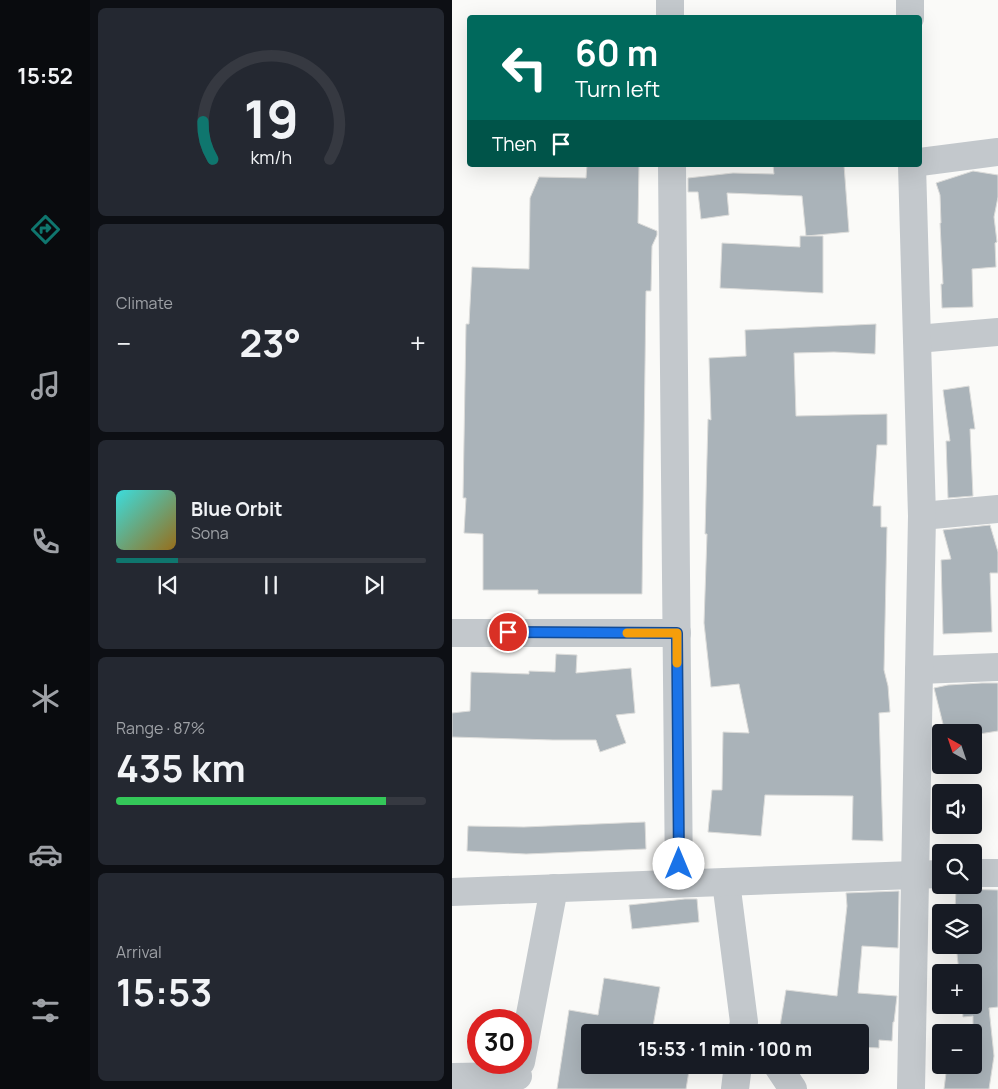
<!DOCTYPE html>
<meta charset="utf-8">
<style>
body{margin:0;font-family:Manrope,sans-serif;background:#242831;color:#f1f3f6;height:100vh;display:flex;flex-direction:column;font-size:19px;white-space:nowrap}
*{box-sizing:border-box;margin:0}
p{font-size:16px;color:#9ea1a6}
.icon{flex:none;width:28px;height:28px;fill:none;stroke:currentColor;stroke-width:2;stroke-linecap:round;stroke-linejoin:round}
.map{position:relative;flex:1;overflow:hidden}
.panel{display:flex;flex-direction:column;gap:8px;padding:8px;background:#0d0f14;width:362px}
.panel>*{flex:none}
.top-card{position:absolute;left:15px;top:15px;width:455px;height:152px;border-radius:5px;box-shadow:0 5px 20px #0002;background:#00695c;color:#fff;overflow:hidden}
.needle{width:32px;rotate:320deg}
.tools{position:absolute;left:480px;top:724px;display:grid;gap:10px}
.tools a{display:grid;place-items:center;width:50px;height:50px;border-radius:5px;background:#171b24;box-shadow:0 5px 20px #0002;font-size:25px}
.speed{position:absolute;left:15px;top:1009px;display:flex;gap:10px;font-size:25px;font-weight:700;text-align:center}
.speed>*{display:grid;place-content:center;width:65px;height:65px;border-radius:50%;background:#171b24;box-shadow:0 5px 20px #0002;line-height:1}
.speed .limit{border:8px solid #d22;background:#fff;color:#111}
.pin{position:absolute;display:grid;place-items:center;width:42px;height:42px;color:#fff;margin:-21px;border:2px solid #fff;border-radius:50%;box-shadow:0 1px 5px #0007}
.me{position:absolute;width:55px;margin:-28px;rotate:0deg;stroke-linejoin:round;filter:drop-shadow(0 0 4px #0008)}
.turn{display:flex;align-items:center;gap:18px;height:105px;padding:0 25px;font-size:22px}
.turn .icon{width:65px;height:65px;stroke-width:2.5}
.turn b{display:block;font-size:35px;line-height:42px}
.then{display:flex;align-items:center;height:48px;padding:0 25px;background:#0003;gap:10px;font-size:19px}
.big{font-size:38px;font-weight:700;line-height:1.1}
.panel .widget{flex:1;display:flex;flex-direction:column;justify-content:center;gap:8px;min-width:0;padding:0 18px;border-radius:8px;background:#242831}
.panel .dial{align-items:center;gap:0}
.dial svg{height:130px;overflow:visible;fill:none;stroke:#363941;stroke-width:7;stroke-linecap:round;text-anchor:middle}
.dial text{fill:#f1f3f6;stroke:none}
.song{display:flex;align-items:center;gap:15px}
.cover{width:60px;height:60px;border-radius:8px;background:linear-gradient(135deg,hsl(180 70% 55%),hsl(40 70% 35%))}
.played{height:5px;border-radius:2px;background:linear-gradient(90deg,#0f766e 20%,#363941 20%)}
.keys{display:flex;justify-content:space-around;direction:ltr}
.heat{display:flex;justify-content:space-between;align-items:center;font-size:28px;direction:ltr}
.charge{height:8px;border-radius:4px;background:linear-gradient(90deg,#34c759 87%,#363941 0)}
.trip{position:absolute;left:129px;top:1024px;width:288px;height:50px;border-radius:5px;background:#171b24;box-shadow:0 5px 20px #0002;font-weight:700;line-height:50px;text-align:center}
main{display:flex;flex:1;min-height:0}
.dock{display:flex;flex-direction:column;width:90px;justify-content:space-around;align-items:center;background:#090b0e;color:#9ea1a6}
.dock .icon{width:35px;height:35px}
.dock .current{color:#0f766e}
.dock b{font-size:22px;color:#f1f3f6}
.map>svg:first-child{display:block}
.building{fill:#aab3b9;stroke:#dcdcda}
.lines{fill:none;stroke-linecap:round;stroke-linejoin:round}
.street{stroke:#c3c8cc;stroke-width:28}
.route-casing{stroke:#114b97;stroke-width:12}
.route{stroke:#1a73e8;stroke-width:9}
.slow{stroke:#f59e0b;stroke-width:9}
</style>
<main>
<nav class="dock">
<b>15:52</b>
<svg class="icon current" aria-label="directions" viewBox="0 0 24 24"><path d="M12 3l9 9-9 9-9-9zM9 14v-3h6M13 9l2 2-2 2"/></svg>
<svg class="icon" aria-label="music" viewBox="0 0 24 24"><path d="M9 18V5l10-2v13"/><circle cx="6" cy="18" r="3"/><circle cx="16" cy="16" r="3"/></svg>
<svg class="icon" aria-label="phone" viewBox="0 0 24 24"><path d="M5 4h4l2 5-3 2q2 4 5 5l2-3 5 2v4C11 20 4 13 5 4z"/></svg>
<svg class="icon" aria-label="climate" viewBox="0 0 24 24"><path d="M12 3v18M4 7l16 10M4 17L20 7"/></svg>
<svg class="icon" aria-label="car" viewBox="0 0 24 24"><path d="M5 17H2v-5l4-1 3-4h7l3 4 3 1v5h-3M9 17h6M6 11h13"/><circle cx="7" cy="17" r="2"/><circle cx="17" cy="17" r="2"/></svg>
<svg class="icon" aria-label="filters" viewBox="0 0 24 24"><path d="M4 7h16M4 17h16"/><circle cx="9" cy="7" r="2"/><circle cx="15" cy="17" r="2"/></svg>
</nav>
<section class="panel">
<div class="widget dial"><svg viewBox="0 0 100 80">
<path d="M14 69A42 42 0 1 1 86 69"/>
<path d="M14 69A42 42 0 0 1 8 46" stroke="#0f766e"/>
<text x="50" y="56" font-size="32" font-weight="700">19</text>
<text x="50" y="72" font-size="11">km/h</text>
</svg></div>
<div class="widget"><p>Climate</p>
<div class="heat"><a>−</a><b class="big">23°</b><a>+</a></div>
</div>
<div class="widget">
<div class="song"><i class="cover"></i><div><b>Blue Orbit</b><p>Sona</p></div></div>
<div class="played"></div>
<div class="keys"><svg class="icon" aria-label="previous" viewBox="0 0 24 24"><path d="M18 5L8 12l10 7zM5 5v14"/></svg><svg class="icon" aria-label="pause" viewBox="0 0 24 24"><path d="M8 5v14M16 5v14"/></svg><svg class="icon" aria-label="next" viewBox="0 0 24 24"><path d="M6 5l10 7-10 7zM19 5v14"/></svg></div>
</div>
<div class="widget"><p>Range · 87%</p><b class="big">435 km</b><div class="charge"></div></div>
<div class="widget"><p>Arrival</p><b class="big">15:53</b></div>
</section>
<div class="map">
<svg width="546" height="1089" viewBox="0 0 546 1089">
<rect width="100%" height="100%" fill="#fafaf8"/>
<g class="building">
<polygon points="135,165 187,165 186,223 205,231 205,235 200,246 199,291 194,291 190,594 86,594 86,590 31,590 31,534 12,533 14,498 11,498 14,324 17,324 20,267 77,269 78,198 87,177 134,178"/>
<polygon points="321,165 392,165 397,232 354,236 350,196 275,193 277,215 249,219 246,192 236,192 236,178 281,173 322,174"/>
<polygon points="521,171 546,175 546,197 542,217 545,242 543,243 544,267 520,269 521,307 490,308 489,284 491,284 488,223 489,223 488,195 484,183"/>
<polygon points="348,236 371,236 371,293 268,288 270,243 348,247"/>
<polygon points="424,324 423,354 382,352 342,353 344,416 435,414 435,445 425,445 421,506 429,506 429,527 435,527 432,670 436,686 438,712 427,713 431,841 400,840 401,796 313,795 309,836 256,832 260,790 270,790 271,732 297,733 287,684 259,687 252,623 255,534 253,534 256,419 259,420 257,358 294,356 293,330"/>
<polygon points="517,386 523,429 518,429 521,496 496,498 494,441 498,441 491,390"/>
<polygon points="538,525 546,552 546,573 538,573 540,632 491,634 489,560 499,559 491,530"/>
<polygon points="104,654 125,655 124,673 179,668 183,713 164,715 174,743 148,752 144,740 101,740 0,737 0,713 18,711 19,672 77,674 77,671 103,672"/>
<polygon points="530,683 546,683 546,731 521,735 521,732 493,732 482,688 496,685"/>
<polygon points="193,822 194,849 74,854 15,851 16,826 72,827"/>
<polygon points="504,889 546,890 546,1007 537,1008 542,1056 537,1089 492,1089 495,1065 521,1065 521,1016 511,1017 510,1005 521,1005 521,972 507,972 504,945 521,945 521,912 503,912"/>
<polygon points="447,891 446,948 410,946 406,993 445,996 442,1022 441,1022 440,1041 427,1040 427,1048 408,1047 408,1032 327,1032 334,990 385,996 395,906 394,893"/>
<polygon points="233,899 245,899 247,922 180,929 177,905"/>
<polygon points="152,978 208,987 200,1032 138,1032 138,1065 238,1065 234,1089 105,1089 117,1010 146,1015"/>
<polygon points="344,1065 377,1065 376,1072 346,1068"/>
</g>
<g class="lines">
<g class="street">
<polyline points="218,0 218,18"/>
<polyline points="458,0 458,18"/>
<polyline points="468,162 546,152"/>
<polyline points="220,165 227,883"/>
<polyline points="465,339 546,332"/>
<polyline points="470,516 546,509"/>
<polyline points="0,633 225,633"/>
<polyline points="467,670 546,667"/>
<polyline points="521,873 546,873"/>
<polyline points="274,882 292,1022 290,1032"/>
<polyline points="0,892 489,874"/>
<polyline points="69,1062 102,888"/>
<polyline points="325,1065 341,1089"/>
<polyline points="0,1077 66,1076"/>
<polyline points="283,1089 286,1065"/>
<polyline points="459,1089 470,516 460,165"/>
</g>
</g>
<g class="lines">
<defs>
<polyline id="route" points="56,632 225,633 227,864"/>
</defs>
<use href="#route" class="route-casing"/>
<use href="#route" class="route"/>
<polyline class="slow" points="175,633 225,633 225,663"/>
</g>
</svg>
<div class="tools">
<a><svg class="needle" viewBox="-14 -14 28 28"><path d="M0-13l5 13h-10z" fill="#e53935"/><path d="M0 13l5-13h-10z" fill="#9ea1a6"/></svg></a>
<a><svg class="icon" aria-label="sound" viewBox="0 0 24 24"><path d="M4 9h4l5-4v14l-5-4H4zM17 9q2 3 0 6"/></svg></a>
<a><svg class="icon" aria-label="search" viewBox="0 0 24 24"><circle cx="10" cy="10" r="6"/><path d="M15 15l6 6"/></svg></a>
<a><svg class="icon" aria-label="layers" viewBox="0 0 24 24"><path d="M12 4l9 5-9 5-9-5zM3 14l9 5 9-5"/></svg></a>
<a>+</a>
<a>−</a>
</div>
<div class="speed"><div class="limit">30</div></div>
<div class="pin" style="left:56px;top:632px;background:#d93025"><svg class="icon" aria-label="arrive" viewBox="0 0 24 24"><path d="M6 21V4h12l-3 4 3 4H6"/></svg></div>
<svg class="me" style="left:227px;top:864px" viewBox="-20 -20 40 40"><circle r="19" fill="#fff"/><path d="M0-13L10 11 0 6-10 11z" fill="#1a73e8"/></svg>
<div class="trip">15:53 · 1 min · 100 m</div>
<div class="top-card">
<div class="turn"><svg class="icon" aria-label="left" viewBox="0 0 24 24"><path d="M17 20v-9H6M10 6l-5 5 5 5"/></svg><div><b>60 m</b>Turn left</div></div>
<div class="then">Then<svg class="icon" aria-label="arrive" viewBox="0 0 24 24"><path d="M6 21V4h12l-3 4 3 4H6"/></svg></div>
</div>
</div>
</main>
